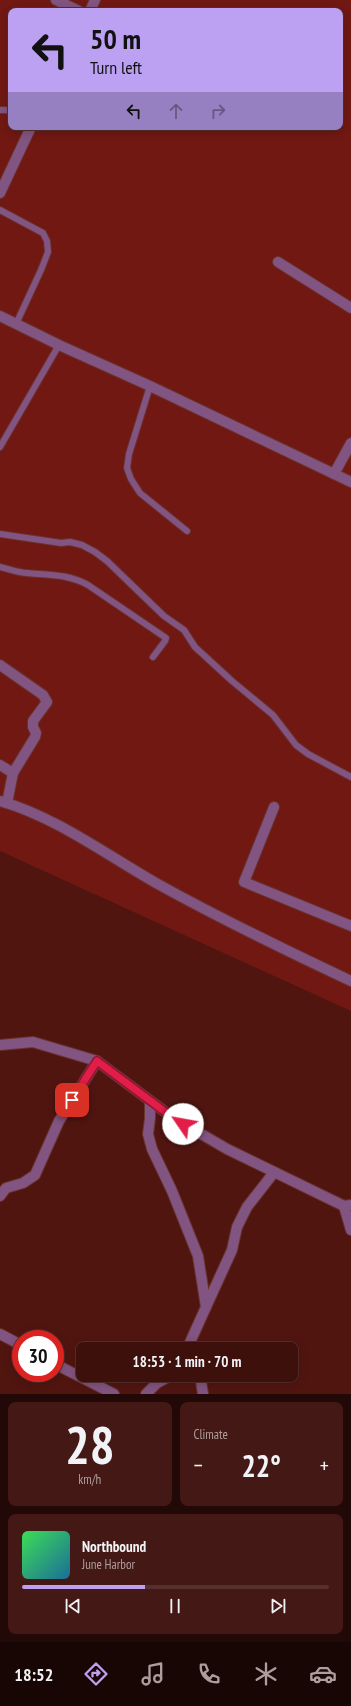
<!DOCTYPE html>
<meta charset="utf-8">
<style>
body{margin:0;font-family:"PT Sans Narrow",sans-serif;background:#441915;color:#f1f3f6;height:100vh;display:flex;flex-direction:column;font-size:15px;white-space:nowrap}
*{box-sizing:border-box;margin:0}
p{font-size:13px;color:#ad9d9d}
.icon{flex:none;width:22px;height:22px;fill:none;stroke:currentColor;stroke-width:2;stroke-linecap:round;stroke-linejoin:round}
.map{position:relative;height:1394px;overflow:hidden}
.sheet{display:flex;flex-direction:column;gap:8px;padding:8px;background:#220907;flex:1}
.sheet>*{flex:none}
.guide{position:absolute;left:8px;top:8px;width:335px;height:122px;border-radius:8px;box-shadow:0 2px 10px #0003,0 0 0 1px #56302d;background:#bca0f2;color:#111;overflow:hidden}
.speed{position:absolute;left:12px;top:1330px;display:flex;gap:8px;font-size:20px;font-weight:700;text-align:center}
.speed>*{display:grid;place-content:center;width:52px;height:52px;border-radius:50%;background:#3d100c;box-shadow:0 2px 10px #0003,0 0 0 1px #56302d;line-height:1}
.speed .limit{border:6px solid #d22;background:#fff;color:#111}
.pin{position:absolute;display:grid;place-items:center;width:34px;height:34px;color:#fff;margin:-17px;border-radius:8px;box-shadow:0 2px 6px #0006}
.me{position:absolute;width:44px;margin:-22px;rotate:303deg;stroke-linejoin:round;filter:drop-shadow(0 0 3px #0008)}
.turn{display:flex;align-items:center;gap:14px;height:84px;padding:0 16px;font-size:18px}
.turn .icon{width:52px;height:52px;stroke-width:2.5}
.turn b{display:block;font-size:28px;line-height:34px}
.lanes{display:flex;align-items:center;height:38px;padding:0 16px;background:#0003;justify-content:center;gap:20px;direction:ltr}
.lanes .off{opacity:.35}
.big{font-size:30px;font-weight:600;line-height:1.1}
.sheet .card{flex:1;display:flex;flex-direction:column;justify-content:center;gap:6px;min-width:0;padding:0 14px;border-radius:8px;background:#441915}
.sheet .dial{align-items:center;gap:0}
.dial b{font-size:52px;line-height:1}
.song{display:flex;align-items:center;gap:12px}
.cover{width:48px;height:48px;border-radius:6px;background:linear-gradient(135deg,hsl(130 70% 55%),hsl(200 70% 35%))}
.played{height:4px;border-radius:2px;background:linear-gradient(90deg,#bca0f2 40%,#56302d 40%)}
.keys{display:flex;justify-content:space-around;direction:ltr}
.heat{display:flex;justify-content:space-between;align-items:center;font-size:22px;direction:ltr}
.sheet .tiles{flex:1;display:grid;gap:8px;grid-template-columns:1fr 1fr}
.card:last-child{grid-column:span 2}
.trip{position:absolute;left:76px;top:1342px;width:222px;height:40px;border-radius:8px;background:#3d100c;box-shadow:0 2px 10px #0003,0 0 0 1px #56302d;font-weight:600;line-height:40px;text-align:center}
.tab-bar{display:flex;height:64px;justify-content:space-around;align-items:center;background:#180605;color:#ad9d9d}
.tab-bar .icon{width:28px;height:28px}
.tab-bar .selected{color:#bca0f2}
.tab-bar b{font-size:18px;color:#f1f3f6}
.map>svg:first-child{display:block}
.green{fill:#711813;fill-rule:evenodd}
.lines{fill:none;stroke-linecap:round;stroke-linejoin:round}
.service-casing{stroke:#69332f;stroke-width:8}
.minor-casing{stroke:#69332f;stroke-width:12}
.service{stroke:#825481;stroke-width:6}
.minor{stroke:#825481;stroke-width:10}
.route-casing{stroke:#92132f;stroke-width:10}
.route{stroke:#e11d48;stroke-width:7}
</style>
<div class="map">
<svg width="351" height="1394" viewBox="0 0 351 1394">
<rect width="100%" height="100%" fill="#511510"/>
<path class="green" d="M0,0H351V1011L0,851ZM11,11H340V127H11Z"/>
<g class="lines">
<defs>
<g id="service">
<polyline points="0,110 6,110 11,112"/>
<polyline points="0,210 43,233 47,241 48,252 41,270 16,324"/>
<polyline points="150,386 129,454 127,468 131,479 140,493 187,531"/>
<polyline points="0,447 59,345"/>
<polyline points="0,534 61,543 70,542 82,545 95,552 107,561 164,616 184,630 195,647 232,681 273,715 296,745 308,754 351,777"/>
<path d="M0,567C9,569 18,573 27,573C49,575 68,574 88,585L166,638L165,641L153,657"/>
</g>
<g id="minor">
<polyline points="56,0 79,11"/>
<polyline points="90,11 95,0"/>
<polyline points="0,193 31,127"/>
<polyline points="278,262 351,308"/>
<polyline points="0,316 59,345 150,386 351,482"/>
<polyline points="334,474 351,443"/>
<polyline points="0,665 43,695 47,702 33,721 33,727 36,733 35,737 13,773 7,803"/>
<polyline points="0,765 13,773"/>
<path d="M0,801C56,817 105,854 156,883C219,918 285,950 351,981"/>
<polyline points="274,807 244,882 351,926"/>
<polyline points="0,1045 33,1042 97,1061 172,1117 227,1149 344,1206 351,1205"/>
<polyline points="150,1101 150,1118 148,1134 152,1149 172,1191 198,1256 206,1307 187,1349"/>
<polyline points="0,1196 6,1188 23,1183 35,1175 59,1121 97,1061"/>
<polyline points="344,1206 351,1230"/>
<polyline points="206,1307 232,1250 237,1227 247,1207 272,1175"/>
<polyline points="0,1334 21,1345"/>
<polyline points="55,1364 114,1394"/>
<polyline points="200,1375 203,1394"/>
<polyline points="146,1394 157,1383 172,1375"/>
</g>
</defs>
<use href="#service" class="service-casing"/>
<use href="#minor" class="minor-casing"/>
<use href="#service" class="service"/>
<use href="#minor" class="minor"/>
</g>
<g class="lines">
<defs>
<polyline id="route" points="72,1100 97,1061 172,1117 183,1124"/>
</defs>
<use href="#route" class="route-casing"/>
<use href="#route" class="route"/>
</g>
</svg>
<div class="speed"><div class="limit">30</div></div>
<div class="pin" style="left:72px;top:1100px;background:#d93025"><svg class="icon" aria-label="arrive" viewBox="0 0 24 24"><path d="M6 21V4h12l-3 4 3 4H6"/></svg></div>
<svg class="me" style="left:183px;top:1124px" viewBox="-20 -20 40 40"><circle r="19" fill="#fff"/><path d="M0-13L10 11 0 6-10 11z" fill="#e11d48"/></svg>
<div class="trip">18:53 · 1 min · 70 m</div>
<div class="guide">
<div class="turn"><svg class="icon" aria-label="left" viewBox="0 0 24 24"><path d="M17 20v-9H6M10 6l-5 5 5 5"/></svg><div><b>50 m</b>Turn left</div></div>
<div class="lanes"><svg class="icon" aria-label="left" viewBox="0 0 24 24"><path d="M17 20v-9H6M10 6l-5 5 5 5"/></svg><svg class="icon off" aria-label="ahead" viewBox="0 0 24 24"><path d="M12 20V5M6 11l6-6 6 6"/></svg><svg class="icon off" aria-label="right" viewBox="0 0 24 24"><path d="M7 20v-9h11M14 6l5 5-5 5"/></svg></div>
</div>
</div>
<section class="sheet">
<div class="tiles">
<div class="card dial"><b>28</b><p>km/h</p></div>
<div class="card"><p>Climate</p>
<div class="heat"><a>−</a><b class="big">22°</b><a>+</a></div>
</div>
<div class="card">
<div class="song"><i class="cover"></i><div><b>Northbound</b><p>June Harbor</p></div></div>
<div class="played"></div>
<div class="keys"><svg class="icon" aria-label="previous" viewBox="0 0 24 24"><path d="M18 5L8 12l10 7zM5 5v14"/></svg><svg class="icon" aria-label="pause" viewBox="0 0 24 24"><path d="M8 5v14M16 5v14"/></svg><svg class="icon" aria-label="next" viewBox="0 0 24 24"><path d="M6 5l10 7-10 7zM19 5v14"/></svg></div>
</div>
</div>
</section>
<nav class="tab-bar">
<b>18:52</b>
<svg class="icon selected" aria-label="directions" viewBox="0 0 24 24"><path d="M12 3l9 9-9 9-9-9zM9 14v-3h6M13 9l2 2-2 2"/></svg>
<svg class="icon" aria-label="music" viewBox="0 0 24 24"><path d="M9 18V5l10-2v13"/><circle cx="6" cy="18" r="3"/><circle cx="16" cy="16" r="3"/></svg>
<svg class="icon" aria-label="phone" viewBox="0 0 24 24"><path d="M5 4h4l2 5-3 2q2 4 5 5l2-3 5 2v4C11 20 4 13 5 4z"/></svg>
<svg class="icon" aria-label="climate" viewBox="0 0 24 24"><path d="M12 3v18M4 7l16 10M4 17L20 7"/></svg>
<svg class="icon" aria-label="car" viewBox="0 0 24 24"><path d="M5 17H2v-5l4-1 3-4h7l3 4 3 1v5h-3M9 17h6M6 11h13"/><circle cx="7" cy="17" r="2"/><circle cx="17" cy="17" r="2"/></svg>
</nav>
